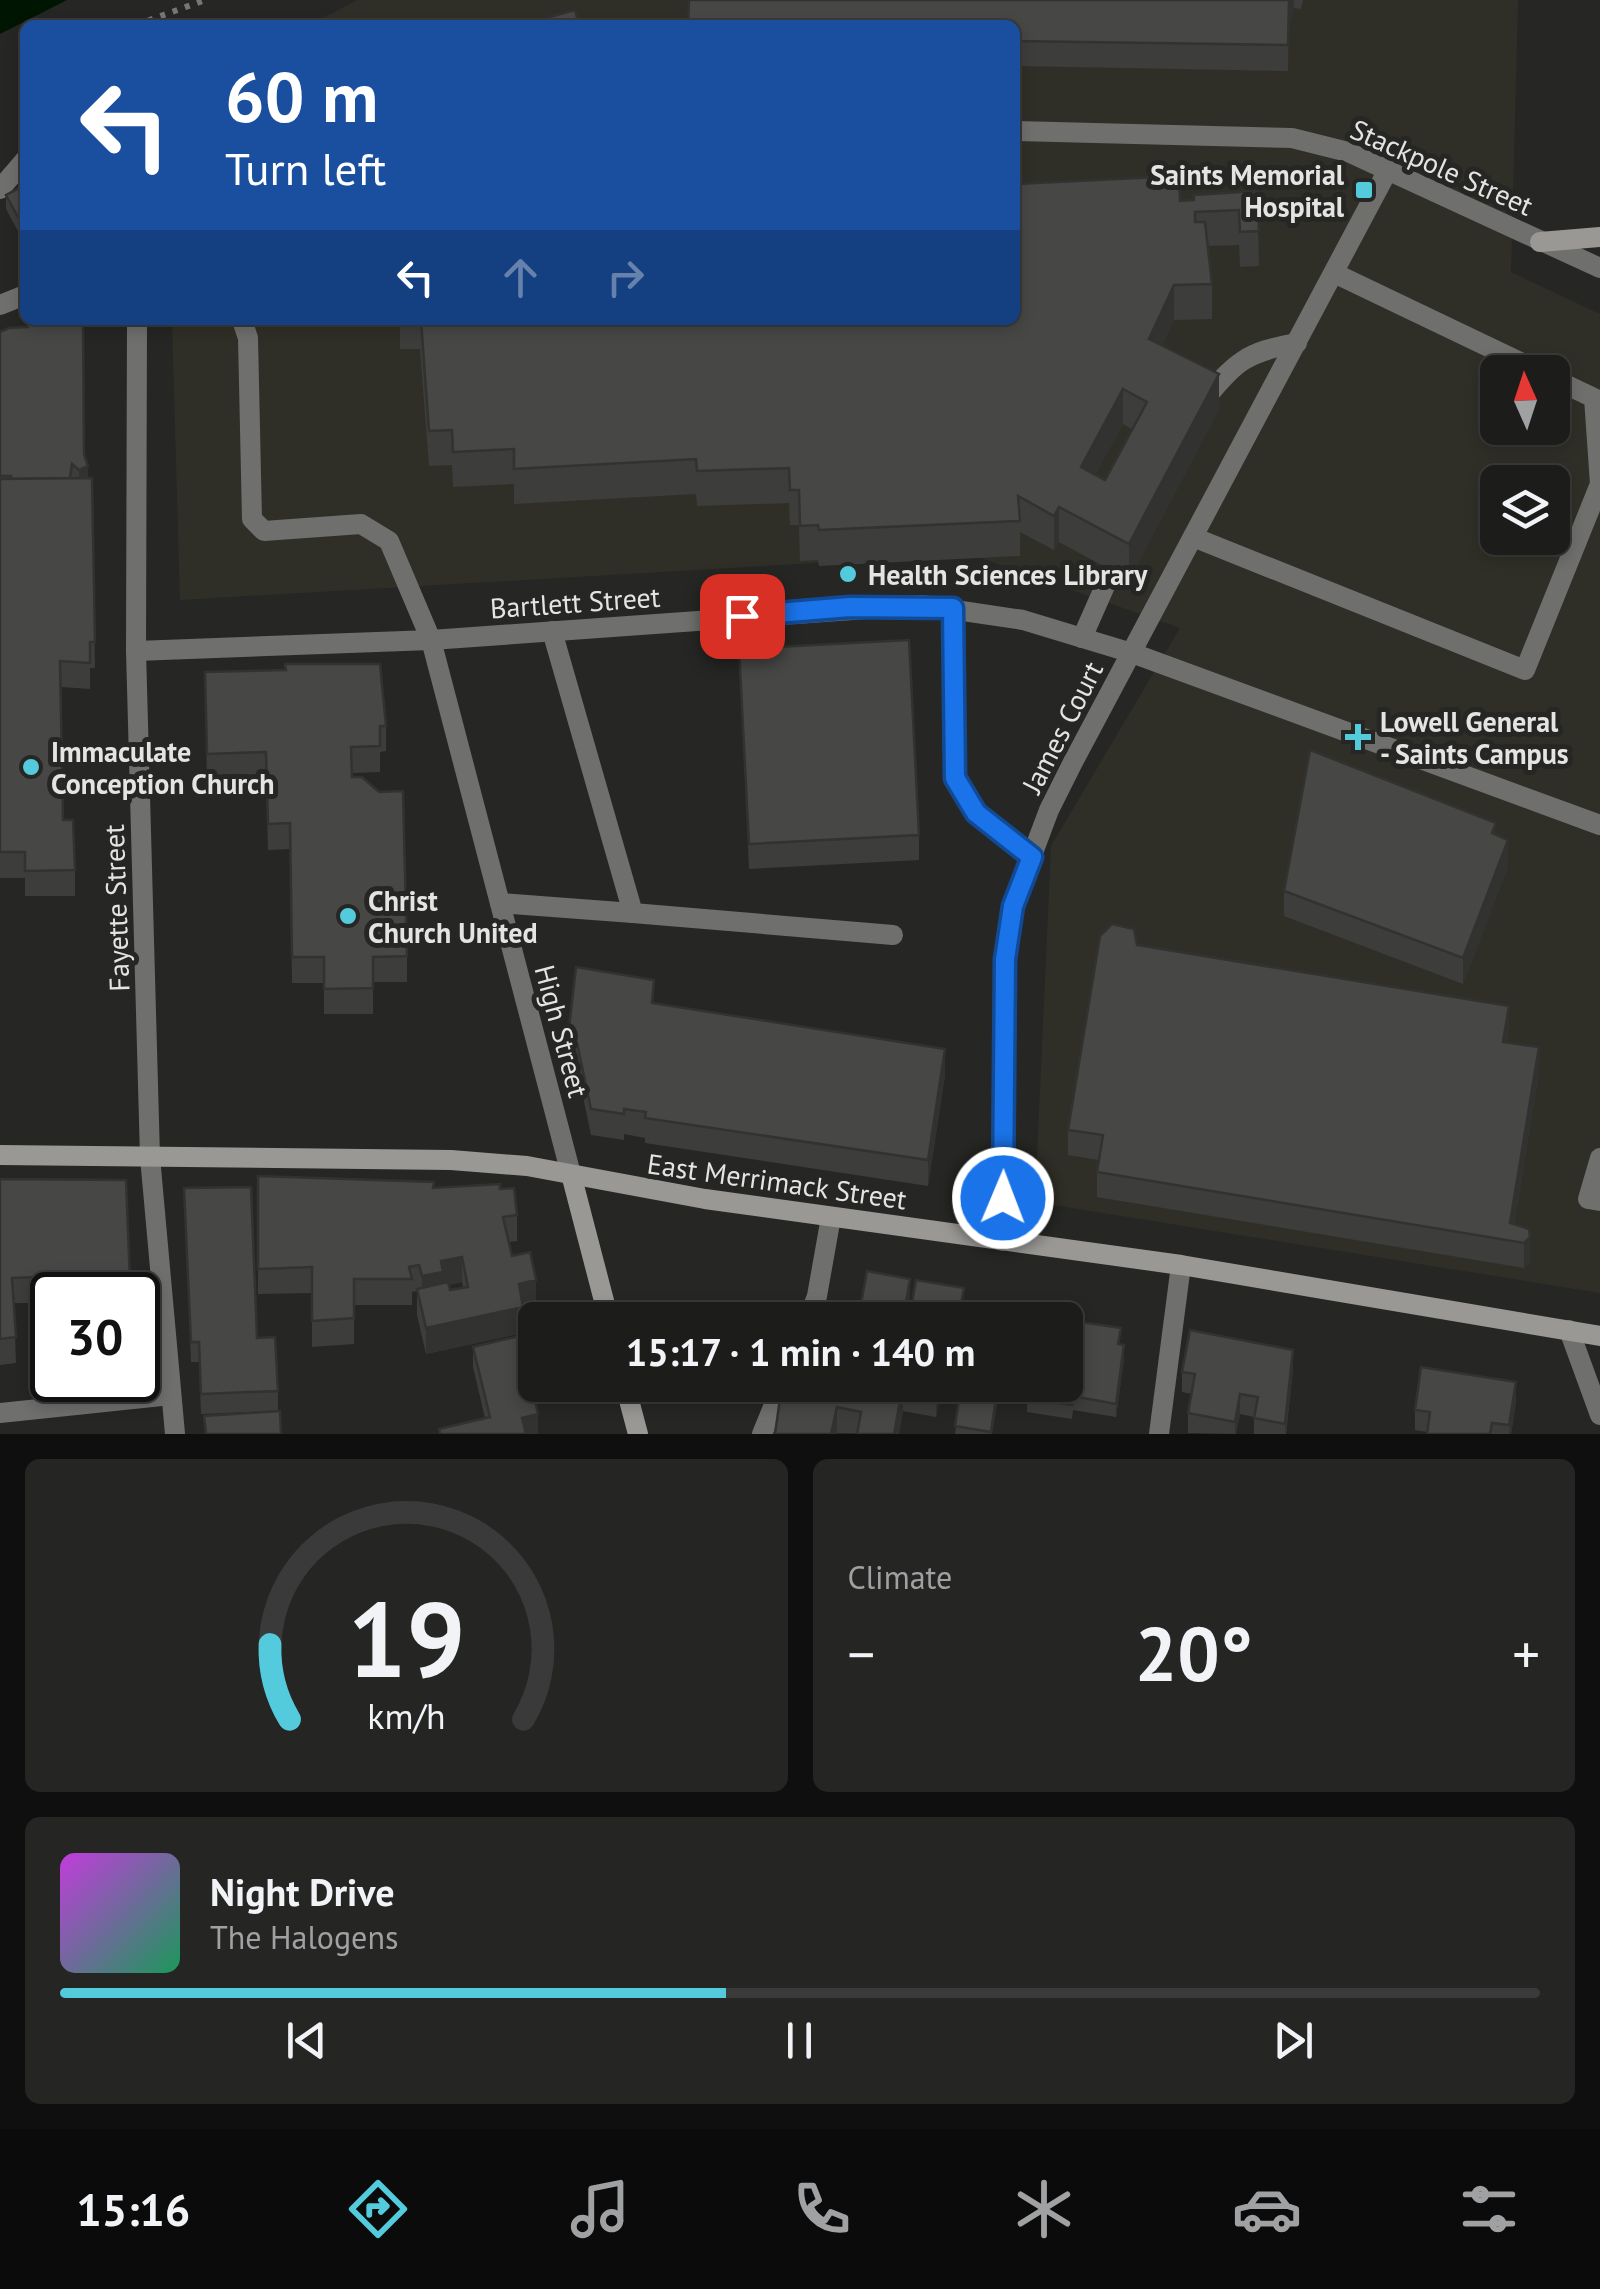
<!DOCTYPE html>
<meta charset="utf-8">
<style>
body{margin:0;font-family:"PT Sans",sans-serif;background:#252524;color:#f1f3f6;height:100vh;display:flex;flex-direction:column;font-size:38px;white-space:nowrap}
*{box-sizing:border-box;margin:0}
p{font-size:32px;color:#a0a1a3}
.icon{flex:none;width:55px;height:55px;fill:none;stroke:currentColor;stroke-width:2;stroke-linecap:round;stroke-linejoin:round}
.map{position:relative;height:1434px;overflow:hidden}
.panel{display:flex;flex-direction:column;gap:25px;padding:25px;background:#0f0f0f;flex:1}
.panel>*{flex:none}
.guide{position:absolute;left:20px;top:20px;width:1000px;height:305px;border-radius:15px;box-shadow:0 5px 15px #0003,0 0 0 2px #3a3a3a;background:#1a4fa0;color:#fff;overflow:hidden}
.needle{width:65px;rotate:357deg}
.buttons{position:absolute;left:1480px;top:355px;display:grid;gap:20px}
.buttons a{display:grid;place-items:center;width:90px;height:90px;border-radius:15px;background:#1c1c1b;box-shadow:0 5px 15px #0003,0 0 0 2px #3a3a3a;font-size:50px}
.speed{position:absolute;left:30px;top:1272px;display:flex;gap:20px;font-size:50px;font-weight:700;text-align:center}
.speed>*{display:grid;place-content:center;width:130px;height:130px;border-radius:50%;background:#1c1c1b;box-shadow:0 5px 15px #0003,0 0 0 2px #3a3a3a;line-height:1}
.speed .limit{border:5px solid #111;border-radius:15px;background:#fff;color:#111}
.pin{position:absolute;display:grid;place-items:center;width:85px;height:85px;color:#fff;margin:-42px;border-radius:20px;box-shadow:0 5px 15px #0006}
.me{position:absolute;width:110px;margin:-55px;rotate:1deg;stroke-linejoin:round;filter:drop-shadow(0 0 8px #0008)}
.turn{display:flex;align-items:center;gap:35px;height:210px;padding:0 40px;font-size:45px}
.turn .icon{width:130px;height:130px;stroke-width:2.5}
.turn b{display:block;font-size:70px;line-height:85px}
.lanes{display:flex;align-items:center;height:95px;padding:0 40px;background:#0003;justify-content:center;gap:50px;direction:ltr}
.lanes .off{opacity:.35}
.big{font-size:75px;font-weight:700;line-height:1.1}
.panel .tile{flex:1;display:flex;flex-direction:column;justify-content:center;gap:15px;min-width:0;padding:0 35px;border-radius:15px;background:#252524}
.panel .dial{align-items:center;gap:0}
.dial svg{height:260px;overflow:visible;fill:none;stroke:#3a3a3a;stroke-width:7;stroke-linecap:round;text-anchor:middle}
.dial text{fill:#f1f3f6;stroke:none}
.song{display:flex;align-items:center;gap:30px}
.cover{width:120px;height:120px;border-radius:15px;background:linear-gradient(135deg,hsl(290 70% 55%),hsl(150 70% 35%))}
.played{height:10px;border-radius:5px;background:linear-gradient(90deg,#54cadd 45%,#3a3a3a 45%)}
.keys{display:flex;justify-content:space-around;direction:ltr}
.heat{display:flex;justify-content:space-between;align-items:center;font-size:55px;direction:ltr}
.panel .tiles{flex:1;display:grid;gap:25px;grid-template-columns:1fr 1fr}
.tile:last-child{grid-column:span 2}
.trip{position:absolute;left:518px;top:1302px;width:565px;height:100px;border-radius:15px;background:#1c1c1b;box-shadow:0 5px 15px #0003,0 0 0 2px #3a3a3a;font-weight:700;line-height:100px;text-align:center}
.tabs{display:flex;height:160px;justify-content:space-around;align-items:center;background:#0b0b0b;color:#a0a1a3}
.tabs .icon{width:70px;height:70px}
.tabs .on{color:#54cadd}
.tabs b{font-size:45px;color:#f1f3f6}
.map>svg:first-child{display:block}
.built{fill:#302f27;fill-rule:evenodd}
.water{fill:#001502}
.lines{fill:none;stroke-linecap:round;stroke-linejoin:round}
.path{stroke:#777775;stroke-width:6;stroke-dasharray:5 8;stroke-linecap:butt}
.lane{stroke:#6f6f6d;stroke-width:20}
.street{stroke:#6f6f6d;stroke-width:20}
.secondary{stroke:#999895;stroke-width:20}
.wall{fill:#3d3e3b;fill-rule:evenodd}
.shaded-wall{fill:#323230}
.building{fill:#474845;stroke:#323230;stroke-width:2.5;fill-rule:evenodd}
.route-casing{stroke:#114b97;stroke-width:25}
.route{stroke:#1a73e8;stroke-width:18}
.poi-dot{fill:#54cadd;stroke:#262624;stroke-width:4}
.labels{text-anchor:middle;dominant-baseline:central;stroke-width:10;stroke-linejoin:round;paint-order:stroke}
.street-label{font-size:28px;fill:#e4e4e2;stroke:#262624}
.poi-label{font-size:28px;font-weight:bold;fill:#e4e4e2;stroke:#262624;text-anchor:start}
</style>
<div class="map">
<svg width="1600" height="1434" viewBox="0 0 1600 1434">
<rect width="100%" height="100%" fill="#262624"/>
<path class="built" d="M357,0H1518L1511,272L1600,314V1293L1035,1202L1051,846L1180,628L969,554L180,600L172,320H1015V25H310ZM1498,372H1552V428H1498ZM1498,482H1552V538H1498Z"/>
<polygon class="water" points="0,0 67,0 0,34"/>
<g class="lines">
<polyline class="path" points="136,25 205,0"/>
<g class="lane">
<polyline points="0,189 25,160"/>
<polyline points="1334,273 1541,372"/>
<polyline points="242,320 248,338 252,519 264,531 361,524 389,541 431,640"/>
<path d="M1203,401C1236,362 1245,352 1297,343"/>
<polyline points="1193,537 1525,670 1600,484 1594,398 1552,378"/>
<polyline points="552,631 633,913 893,935"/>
<polyline points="1082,638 1112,570"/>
<polyline points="1132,653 1600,825"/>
<polyline points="500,903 633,913"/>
<polyline points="1600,1158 1588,1199 1600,1201"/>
<polyline points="808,1320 817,1296 831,1217"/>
<polyline points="0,1413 171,1395"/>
<polyline points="762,1434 782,1385"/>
</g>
<g class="street">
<polyline points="1015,131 1292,138 1348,152 1600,268"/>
<polyline points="0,305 25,295"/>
<polyline points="137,320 136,651 150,1157 175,1434"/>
<polyline points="953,608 955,779 976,813 1032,857"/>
<polyline points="431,640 572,1178"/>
<polyline points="136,651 431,640 922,605 1023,620 1132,653"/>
<polyline points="1002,1241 1005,959 1013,906 1049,810 1072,764 1388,170"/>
<polyline points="1569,1330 1600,1415"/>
<polyline points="1159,1434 1181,1265"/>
</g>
<g class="secondary">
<polyline points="1540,242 1600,237"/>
<polyline points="0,1155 451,1160 527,1166 705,1199 1181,1265 1600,1336"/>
<polyline points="572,1178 609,1320"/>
<polyline points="625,1385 638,1434"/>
</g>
</g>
<g class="wall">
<polygon points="689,0 1303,0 1301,9 1294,8 1289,23 1288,71 1015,66 1015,25"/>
<polygon points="25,185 25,244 6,209 6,195"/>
<path d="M1257,191L1259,266L1240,267L1239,245L1208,246L1212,284V319L1174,320L1162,345L1219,409L1129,580L1059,542L1054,550L1020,532V556L819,566L818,560L800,561L799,525H790L789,503L697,506L696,494L514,504V484L453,487L452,465L429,466L420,349H400V325H388V320H1015L1180,201ZM1123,424L1132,429L1105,480L1095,475Z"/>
<polygon points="0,332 84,454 88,478 92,478 95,668 90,668 90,689 61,687 63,820 75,870 75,896 25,896 25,878 0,878"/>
<polygon points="739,649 919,835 919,860 749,869"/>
<polygon points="205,698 386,726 386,751 380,752 380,772 352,773 352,777 407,956 407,982 373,982 373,1014 324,1014 324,983 292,983 290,849 268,850 266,778 207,780"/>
<polygon points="1496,835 1508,866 1463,984 1284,916 1284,891"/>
<polygon points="1137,945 1509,1032 1507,1042 1539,1073 1514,1224 1529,1229 1530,1263 1524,1268 1097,1197 1097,1172 1099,1160 1068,1155 1068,1130"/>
<polygon points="654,1003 945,1075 928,1186 645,1143 645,1138 624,1134 624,1140 591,1135 577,1068 568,1064 568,1038"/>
<path d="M258,1176L433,1188L500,1189L517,1215V1241L509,1242L512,1256L536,1306L523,1309V1333L426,1354L417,1315V1291L412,1292V1305H354V1344L312,1347V1293L258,1294ZM462,1282L463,1288L450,1290L449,1285Z"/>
<polygon points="0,1179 130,1282 130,1295 52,1295 52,1311 39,1312 38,1303 14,1303 16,1363 0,1365"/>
<polygon points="184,1188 257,1338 278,1391 278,1411 201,1414 199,1362 191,1362"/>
<polygon points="1120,1345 1124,1359 1116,1417 1073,1410 1072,1419 1027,1412 1027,1398"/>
<polygon points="473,1347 538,1434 439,1434 439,1429 485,1418 473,1367"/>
<polygon points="1293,1370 1286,1434 1254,1434 1254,1417 1240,1414 1236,1434 1188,1433 1188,1413 1192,1394 1182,1392 1182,1372"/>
<polygon points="845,1385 942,1385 936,1417 903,1411 899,1434 837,1433 837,1434 775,1434 843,1395"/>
<polygon points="961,1385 1010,1385 1010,1387 1000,1385 992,1434 955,1434"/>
<polygon points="1516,1402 1511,1434 1427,1434 1427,1432 1415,1430 1415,1410"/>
</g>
<g class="shaded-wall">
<polygon points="1289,0 1294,0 1294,8 1289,23 1288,71"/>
<polygon points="1174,285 1174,320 1149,374 1149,339"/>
<polygon points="1219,374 1219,409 1129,580 1129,544"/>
<polygon points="1123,389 1123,424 1081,502 1081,467"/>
<polygon points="88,466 88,486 79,490 79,470"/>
<polygon points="1059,507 1059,542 1054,550 1054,516"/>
<polygon points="1508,840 1508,866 1463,984 1463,958"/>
<polygon points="1509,1006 1509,1032 1503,1067 1503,1042"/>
<polygon points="1539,1047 1539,1073 1512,1241 1510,1223"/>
<polygon points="945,1049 945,1075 928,1186 928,1160"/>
<polygon points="1530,1237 1530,1263 1524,1268 1524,1243"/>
<polygon points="462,1257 462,1282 443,1286 422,1302 422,1276 441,1261"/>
<polygon points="910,1279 910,1305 907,1320 903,1320"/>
<polygon points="536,1280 536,1306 523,1309 523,1333 426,1354 426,1328 519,1284"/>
<polygon points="964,1288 962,1320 958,1320"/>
<polygon points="1124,1345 1124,1359 1116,1417 1116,1404"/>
<polygon points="1293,1350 1293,1370 1285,1434 1285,1424"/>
<polygon points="1516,1382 1516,1402 1511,1434 1509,1434"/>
<polygon points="903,1385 903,1411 899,1434 894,1434"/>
<polygon points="937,1385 942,1385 936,1417 936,1391"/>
<polygon points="998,1385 1000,1385 992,1434 991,1434"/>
<polygon points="1240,1394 1240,1414 1236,1434 1235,1434 1235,1422"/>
<polygon points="837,1407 837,1434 831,1434"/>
<polygon points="538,1414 538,1434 522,1434 522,1418"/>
</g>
<g class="building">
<polygon points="689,0 1289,0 1288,45 1015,41 1015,25 688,25"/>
<polygon points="575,10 579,25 521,25"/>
<path d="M1179,176L1180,201L1194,200V195L1257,191L1259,231L1240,232L1239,210L1195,212V222H1205L1212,284L1174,285L1149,339L1219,374L1129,544L1059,507L1054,516L1018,496L1020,521L819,530L818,525L800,526L799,490H790L789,468L697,471L696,459L514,469V449L453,452L452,430L429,431L421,320H1015V184ZM1123,389L1147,402L1105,480L1081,467Z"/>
<polygon points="25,185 25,230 6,195"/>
<polygon points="27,320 83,320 84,454 88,466 79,470 72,464 70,478 11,479 11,476 0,476 0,332 9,328 28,327"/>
<polygon points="92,478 95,642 90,642 90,663 60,661 63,820 73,820 75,870 25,871 25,852 0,852 0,479"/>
<polygon points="909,640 919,835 749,844 739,649"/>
<polygon points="285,664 380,664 386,726 380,726 380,746 351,747 352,777 362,777 379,792 403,791 407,956 373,957 373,988 324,989 324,957 292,957 290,823 268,824 266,752 207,754 205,672 286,670"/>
<polygon points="1310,750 1496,823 1492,833 1508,840 1463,958 1284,891"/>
<polygon points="1112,924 1134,929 1137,945 1509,1006 1503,1042 1539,1047 1510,1223 1529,1229 1530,1237 1524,1243 1097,1172 1103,1135 1068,1130 1100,936"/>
<polygon points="576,967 654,980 652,1003 945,1049 928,1160 645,1118 646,1112 624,1109 624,1114 591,1109 577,1043 568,1038"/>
<polygon points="258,1176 434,1182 433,1188 500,1184 500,1189 514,1188 517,1215 503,1217 512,1256 530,1252 536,1280 519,1284 523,1307 426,1328 417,1289 448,1282 450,1290 468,1287 462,1257 441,1261 443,1272 422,1276 419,1265 409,1267 412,1279 354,1279 354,1318 312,1321 312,1267 258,1269"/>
<polygon points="0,1179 126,1180 130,1282 39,1286 38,1277 12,1278 16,1337 0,1339"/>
<polygon points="251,1187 257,1338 275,1337 278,1391 201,1394 199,1342 191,1342 184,1188"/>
<polygon points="867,1271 910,1279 903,1320 858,1320"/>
<polygon points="916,1280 964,1288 958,1320 909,1320"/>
<polygon points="974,1304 1020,1311 1018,1320 971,1320"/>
<polygon points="1047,1317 1121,1328 1118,1344 1124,1345 1116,1404 1073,1396 1072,1405 1027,1398 1029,1385 1065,1385 1065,1320 1047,1320"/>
<polygon points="1190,1330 1293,1350 1285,1424 1254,1418 1258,1397 1240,1394 1235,1422 1188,1413 1195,1374 1182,1372"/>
<polygon points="520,1336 538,1414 522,1418 526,1434 440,1434 439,1429 490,1417 473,1347"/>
<polygon points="1421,1367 1516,1382 1509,1425 1492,1423 1490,1434 1427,1434 1430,1412 1415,1410"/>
<polygon points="782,1385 843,1395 845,1385 937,1385 936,1391 903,1385 894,1434 857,1434 861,1412 837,1407 831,1434 775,1434"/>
<polygon points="961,1385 998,1385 991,1432 955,1426"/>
<polygon points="280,1411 281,1434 206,1434 204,1416"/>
</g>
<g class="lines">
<defs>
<polyline id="route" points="742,616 850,607 953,608 955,778 976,813 1032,857 1013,906 1005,959 1003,1198"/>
</defs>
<use href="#route" class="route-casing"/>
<use href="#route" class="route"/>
</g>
<g class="poi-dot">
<rect x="1354" y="180" width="20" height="20" rx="5"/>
<circle cx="848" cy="574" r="10"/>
<path d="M1353 722h10v10h10v10h-10v10h-10v-10h-10v-10h10z"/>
<circle cx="31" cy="767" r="10"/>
<circle cx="348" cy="916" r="10"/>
</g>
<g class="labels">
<g class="street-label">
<text transform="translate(1442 167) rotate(24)">Stackpole Street</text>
<text transform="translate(575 602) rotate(-4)">Bartlett Street</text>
<text transform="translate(1062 727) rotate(-63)">James Court</text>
<text transform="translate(116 908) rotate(-92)">Fayette Street</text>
<text transform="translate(562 1031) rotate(75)">High Street</text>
<text transform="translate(777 1181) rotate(8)">East Merrimack Street</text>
</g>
<g class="poi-label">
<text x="1344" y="174" text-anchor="end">Saints Memorial<tspan x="1344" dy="32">Hospital</tspan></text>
<text x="868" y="574">Health Sciences Library</text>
<text x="1380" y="721">Lowell General<tspan x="1380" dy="32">- Saints Campus</tspan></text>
<text x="51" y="751">Immaculate<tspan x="51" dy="32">Conception Church</tspan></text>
<text x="368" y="900">Christ<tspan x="368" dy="32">Church United</tspan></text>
</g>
</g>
</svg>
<div class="buttons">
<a><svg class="needle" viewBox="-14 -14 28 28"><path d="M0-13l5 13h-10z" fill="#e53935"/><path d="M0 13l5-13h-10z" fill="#a0a1a3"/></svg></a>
<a><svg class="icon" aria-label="layers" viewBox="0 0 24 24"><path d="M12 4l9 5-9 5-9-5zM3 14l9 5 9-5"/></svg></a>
</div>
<div class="speed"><div class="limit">30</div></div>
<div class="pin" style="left:742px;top:616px;background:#d93025"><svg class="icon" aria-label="arrive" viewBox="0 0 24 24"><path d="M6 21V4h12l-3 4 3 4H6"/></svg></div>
<svg class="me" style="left:1003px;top:1198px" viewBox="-20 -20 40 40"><circle r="17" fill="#1a73e8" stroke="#fff" stroke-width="3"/><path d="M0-11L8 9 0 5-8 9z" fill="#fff"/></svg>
<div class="trip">15:17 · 1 min · 140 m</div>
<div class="guide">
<div class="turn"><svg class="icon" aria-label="left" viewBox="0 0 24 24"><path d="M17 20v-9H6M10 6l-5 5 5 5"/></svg><div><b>60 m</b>Turn left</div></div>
<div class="lanes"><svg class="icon" aria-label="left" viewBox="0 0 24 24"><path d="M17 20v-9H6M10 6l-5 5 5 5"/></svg><svg class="icon off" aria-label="ahead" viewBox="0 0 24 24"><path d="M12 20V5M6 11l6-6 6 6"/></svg><svg class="icon off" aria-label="right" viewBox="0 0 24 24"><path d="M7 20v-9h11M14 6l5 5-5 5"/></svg></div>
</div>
</div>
<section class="panel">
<div class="tiles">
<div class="tile dial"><svg viewBox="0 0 100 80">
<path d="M14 69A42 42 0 1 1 86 69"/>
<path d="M14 69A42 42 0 0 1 8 46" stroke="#54cadd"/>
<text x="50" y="56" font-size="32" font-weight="700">19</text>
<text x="50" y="72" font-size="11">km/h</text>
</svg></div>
<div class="tile"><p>Climate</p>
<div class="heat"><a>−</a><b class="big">20°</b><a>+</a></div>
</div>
<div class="tile">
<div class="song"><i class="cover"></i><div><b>Night Drive</b><p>The Halogens</p></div></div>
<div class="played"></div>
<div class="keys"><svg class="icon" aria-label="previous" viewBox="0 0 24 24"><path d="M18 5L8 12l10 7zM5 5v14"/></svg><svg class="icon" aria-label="pause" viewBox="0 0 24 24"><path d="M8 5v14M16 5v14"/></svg><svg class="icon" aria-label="next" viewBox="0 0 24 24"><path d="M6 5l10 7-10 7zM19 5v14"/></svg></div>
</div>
</div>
</section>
<nav class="tabs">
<b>15:16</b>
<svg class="icon on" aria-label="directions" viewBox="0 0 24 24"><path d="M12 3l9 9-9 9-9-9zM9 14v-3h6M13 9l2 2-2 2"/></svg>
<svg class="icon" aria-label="music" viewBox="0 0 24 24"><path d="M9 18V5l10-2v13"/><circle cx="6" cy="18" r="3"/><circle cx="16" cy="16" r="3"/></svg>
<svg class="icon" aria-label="phone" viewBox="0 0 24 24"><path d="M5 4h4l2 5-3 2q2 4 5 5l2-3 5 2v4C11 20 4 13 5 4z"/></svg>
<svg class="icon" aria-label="climate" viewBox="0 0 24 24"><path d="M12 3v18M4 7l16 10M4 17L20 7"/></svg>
<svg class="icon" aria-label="car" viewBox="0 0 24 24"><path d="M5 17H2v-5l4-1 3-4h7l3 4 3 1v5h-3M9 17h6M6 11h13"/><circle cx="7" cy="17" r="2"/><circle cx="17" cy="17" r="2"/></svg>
<svg class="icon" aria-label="filters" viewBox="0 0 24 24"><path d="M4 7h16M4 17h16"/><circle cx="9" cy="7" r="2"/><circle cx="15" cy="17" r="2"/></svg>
</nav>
